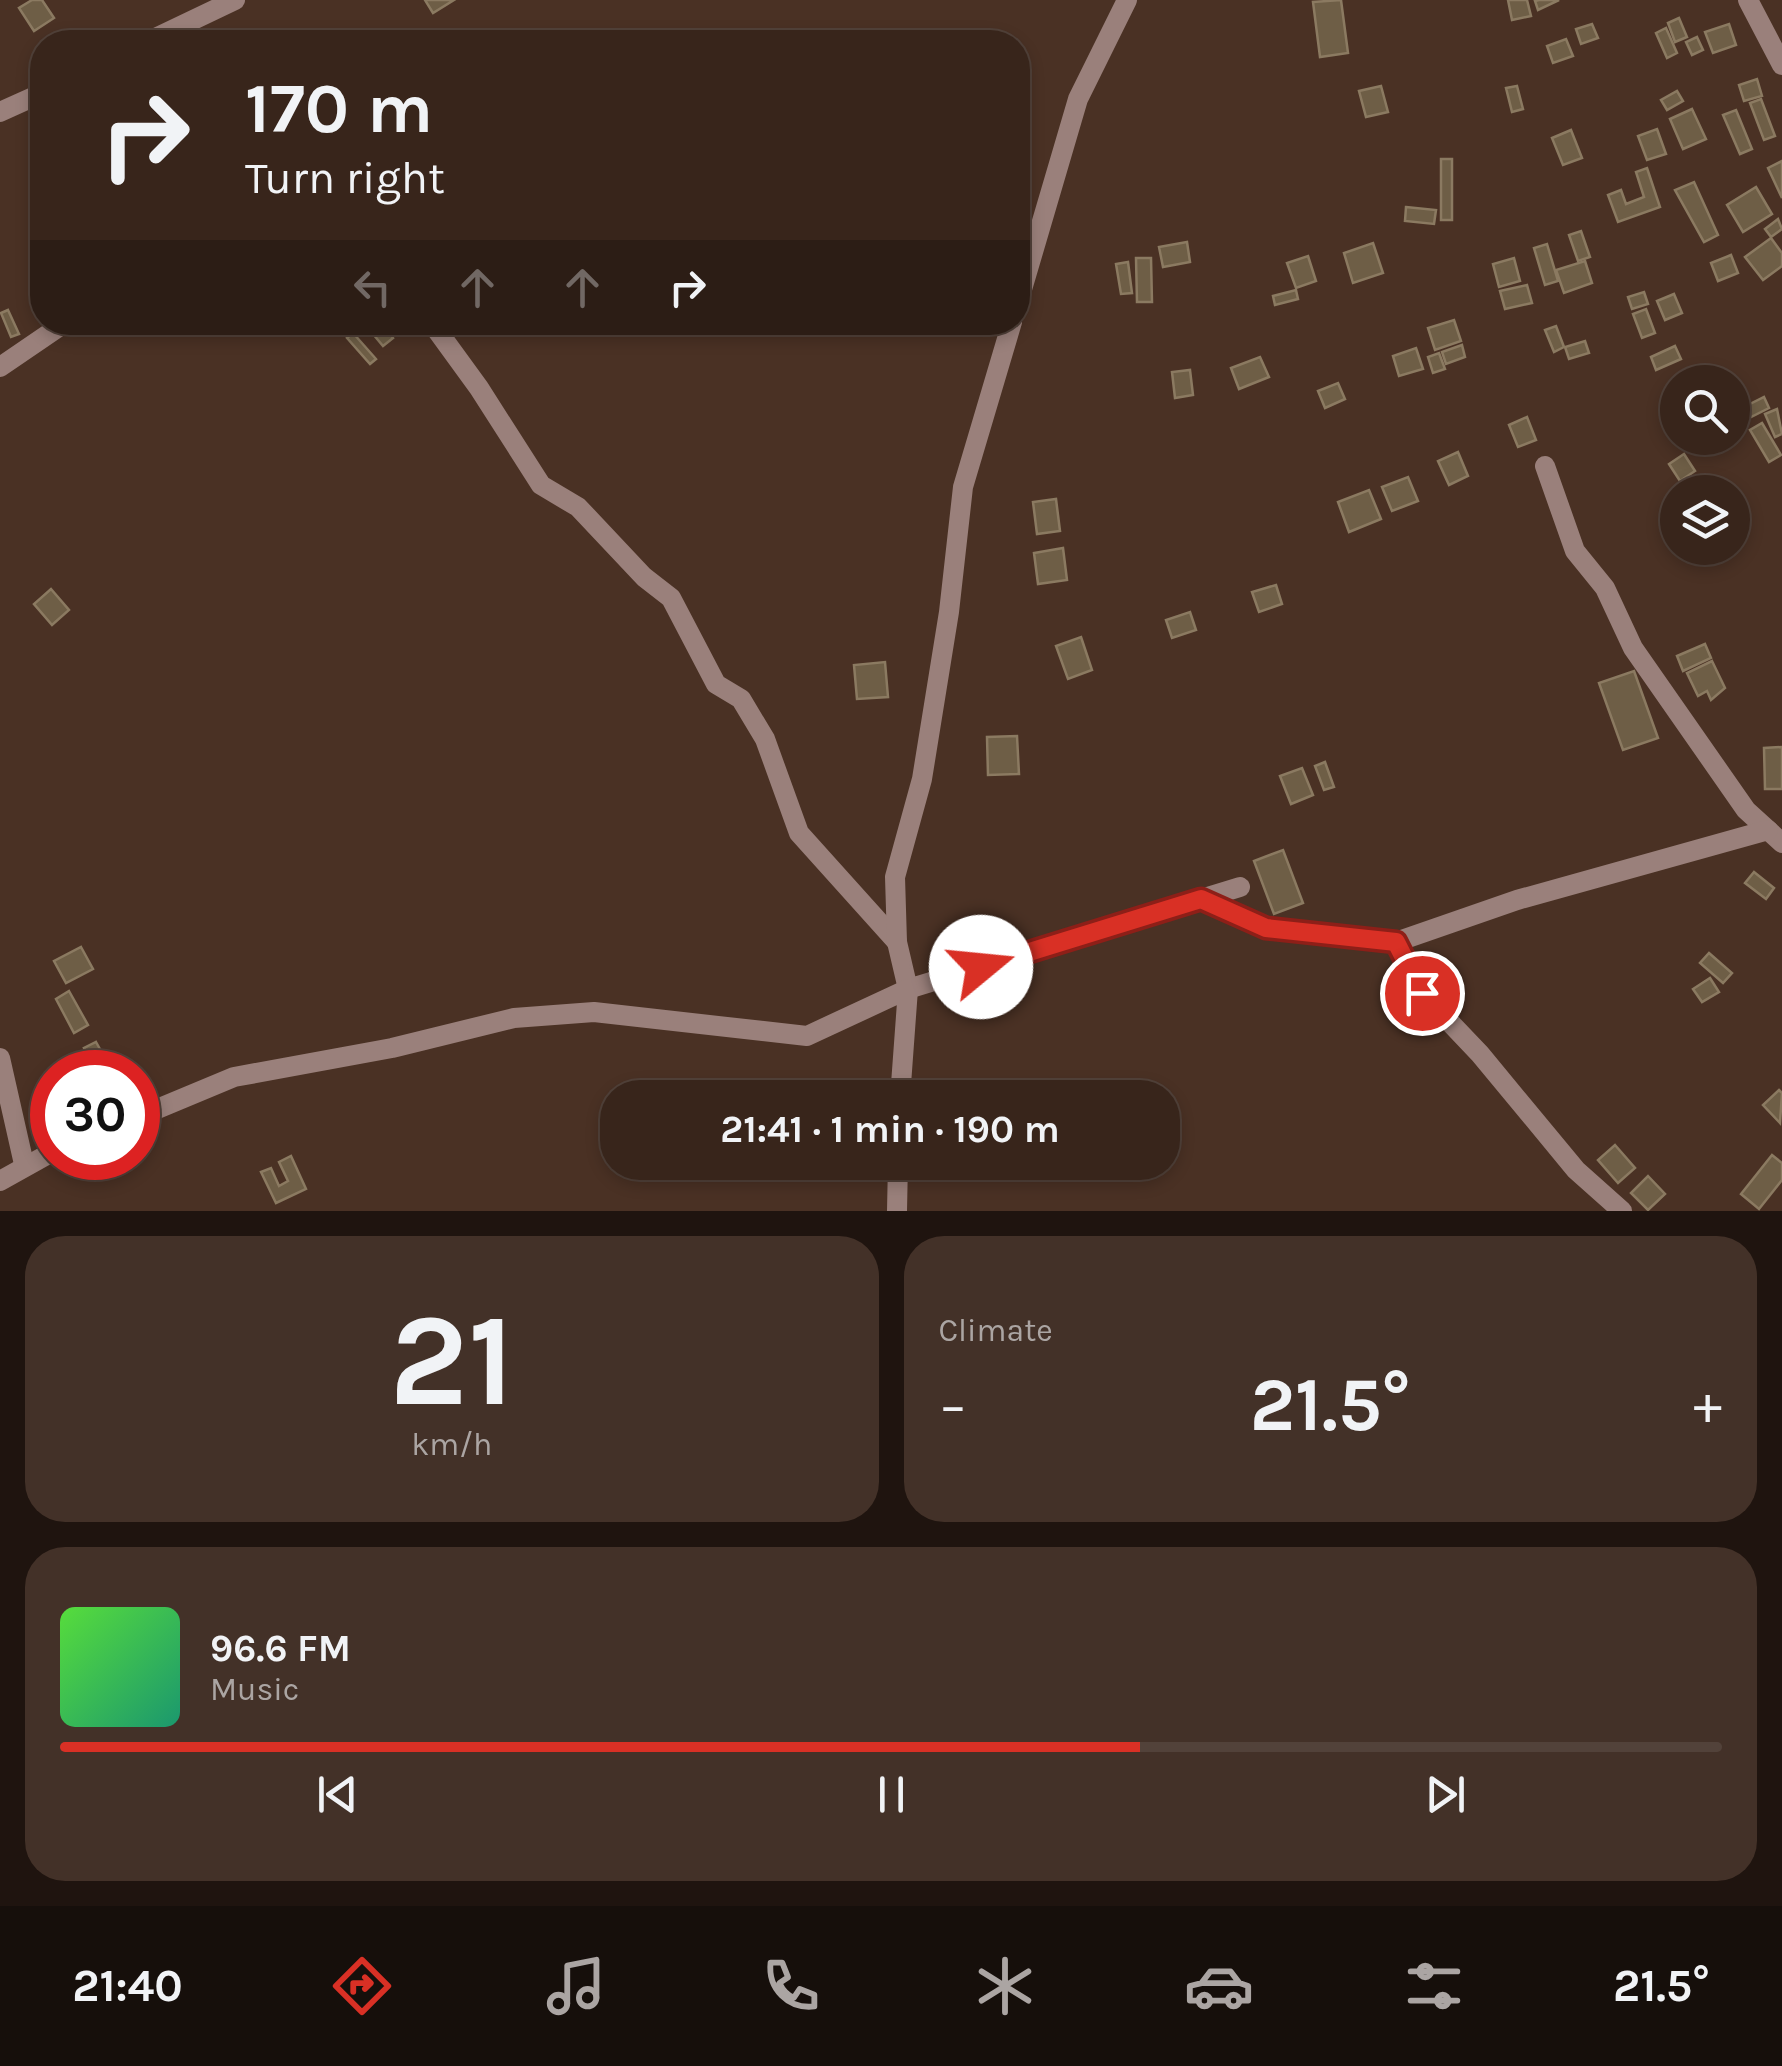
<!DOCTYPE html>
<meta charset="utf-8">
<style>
body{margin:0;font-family:Karla,sans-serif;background:#433128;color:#f1f3f6;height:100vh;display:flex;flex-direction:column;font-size:38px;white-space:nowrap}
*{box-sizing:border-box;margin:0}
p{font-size:32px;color:#aba5a3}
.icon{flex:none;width:55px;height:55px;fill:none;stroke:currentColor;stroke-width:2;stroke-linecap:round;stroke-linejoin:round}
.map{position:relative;height:1211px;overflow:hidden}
.side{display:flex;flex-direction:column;gap:25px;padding:25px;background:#1f140f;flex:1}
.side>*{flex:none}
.guide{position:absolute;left:30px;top:30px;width:1000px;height:305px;border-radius:40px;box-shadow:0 5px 15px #0003,0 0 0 2px #52423a;background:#38251b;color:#f1f3f6;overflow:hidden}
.fabs{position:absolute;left:1660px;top:365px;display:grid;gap:20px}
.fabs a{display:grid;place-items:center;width:90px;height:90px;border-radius:50%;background:#38251b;box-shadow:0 5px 15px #0003,0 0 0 2px #52423a;font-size:50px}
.speed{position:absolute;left:30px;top:1050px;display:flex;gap:20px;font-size:50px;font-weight:700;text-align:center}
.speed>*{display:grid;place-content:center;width:130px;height:130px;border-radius:50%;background:#38251b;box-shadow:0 5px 15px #0003,0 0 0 2px #52423a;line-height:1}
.speed .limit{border:15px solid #d22;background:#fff;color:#111}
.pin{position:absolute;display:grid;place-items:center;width:85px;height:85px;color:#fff;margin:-42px;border:5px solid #fff;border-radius:50%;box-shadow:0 2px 10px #0007}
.me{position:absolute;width:110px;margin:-55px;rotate:73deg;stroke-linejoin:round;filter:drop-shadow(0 0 8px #0008)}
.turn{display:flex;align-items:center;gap:35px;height:210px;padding:0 50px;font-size:45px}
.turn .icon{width:130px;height:130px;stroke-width:2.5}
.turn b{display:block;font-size:70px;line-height:85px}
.lanes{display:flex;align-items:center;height:95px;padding:0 50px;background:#0003;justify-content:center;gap:50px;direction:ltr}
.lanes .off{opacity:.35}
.big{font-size:75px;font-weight:700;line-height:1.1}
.side .tile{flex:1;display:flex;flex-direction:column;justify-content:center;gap:15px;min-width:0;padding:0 35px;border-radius:40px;background:#433128}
.side .dial{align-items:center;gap:0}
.dial b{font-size:130px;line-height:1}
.song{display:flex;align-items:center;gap:30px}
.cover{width:120px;height:120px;border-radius:15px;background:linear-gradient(135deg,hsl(110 70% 55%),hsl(160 70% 35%))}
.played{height:10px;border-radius:5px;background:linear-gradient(90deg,#d93025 65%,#52423a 65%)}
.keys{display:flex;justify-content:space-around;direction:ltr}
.heat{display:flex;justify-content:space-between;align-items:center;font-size:55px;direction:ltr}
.side .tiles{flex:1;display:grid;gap:25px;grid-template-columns:1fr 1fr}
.tile:last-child{grid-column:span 2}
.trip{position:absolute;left:600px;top:1080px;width:580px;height:100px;border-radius:40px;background:#38251b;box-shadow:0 5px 15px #0003,0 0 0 2px #52423a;font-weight:700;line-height:100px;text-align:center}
.menu{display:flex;height:160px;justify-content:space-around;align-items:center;background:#160f0b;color:#aba5a3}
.menu .icon{width:70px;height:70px}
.menu .selected{color:#d93025}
.menu b{font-size:45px;color:#f1f3f6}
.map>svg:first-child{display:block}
.building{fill:#6e5e46;stroke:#8b7a61;stroke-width:2.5}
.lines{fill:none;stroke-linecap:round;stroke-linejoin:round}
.street{stroke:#9a807b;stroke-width:20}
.route-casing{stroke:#8d1f18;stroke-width:25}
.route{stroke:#d93025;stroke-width:18}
</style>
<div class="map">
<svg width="1782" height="1211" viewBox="0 0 1782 1211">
<rect width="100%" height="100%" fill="#4a3124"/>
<g class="building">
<polygon points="32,0 42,0 54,18 34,31 19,8"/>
<polygon points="425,0 454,0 433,13"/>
<polygon points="1341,0 1348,53 1320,57 1313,2"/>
<polygon points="1508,0 1527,0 1531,16 1512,20"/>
<polygon points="1559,0 1538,10 1535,1 1539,0"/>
<polygon points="1679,18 1687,37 1675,42 1668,23"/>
<polygon points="1592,24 1598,38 1581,44 1576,29"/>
<polygon points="1729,24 1736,45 1713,53 1705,32"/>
<polygon points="1666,28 1677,53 1667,58 1656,33"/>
<polygon points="1697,37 1703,50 1692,55 1686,42"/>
<polygon points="1566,39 1573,56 1553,63 1547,46"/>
<polygon points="1757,79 1762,96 1744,101 1739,85"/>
<polygon points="1381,86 1388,112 1366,117 1359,91"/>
<polygon points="1517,86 1523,109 1512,112 1506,88"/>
<polygon points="1677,91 1683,101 1667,110 1661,100"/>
<polygon points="1761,99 1775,136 1764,140 1750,103"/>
<polygon points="1692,109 1706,139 1683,149 1670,119"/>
<polygon points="1736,110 1752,149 1740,154 1723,115"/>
<polygon points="1657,129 1666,154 1647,160 1638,136"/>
<polygon points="1571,130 1582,158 1563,165 1552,138"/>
<rect x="1441" y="159" width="11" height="61"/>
<polygon points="1782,161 1782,198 1768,168"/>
<polygon points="1647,168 1660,207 1618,222 1608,195 1621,190 1626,204 1644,197 1636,172"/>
<polygon points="1694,182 1718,235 1704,242 1675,190"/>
<polygon points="1756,187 1772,214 1743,232 1727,205"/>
<polygon points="1406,207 1436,210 1434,224 1405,221"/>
<polygon points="1778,219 1782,229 1771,237 1765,229"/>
<polygon points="1581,231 1590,257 1578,261 1569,235"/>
<polygon points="1771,238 1782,253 1782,266 1763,280 1745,257"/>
<polygon points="1187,242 1190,262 1163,267 1159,247"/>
<polygon points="1373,243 1383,273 1353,283 1344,253"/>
<polygon points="1547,244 1558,281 1545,285 1534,248"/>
<polygon points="1731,255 1738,273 1718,281 1711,263"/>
<polygon points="1308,256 1316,281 1296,288 1287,263"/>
<polygon points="1136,258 1151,258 1152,302 1137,302"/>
<polygon points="1514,258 1520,281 1499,287 1493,264"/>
<polygon points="1585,261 1592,283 1564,293 1556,270"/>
<polygon points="1128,262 1132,293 1121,294 1116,264"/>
<polygon points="1527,285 1532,303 1505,309 1500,291"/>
<polygon points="1296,290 1298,299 1275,305 1273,296"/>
<polygon points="1644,292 1648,304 1632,309 1628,297"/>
<polygon points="1674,294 1682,313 1665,320 1657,301"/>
<polygon points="1646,309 1655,333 1642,338 1633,314"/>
<polygon points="8,310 19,334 11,337 1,313"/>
<polygon points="1454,320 1461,341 1435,350 1428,328"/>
<polygon points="363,322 380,322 393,338 383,346"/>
<polygon points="389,322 417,322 395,334"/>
<polygon points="1556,326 1564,347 1554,352 1545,330"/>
<polygon points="353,333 376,359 370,364 347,338"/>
<polygon points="1585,341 1589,353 1569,359 1565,347"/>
<polygon points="1462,345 1465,357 1446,364 1442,352"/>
<polygon points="1675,346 1681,359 1656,370 1651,357"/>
<polygon points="1416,348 1423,369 1399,376 1393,356"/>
<polygon points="1439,353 1445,369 1433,373 1428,357"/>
<polygon points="1260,357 1269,377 1239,389 1231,368"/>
<polygon points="1190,370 1193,395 1175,398 1172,372"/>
<polygon points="1338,383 1345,399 1325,408 1318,391"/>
<polygon points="1764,397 1769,408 1745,420 1740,409"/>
<polygon points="1777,409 1782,434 1775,437 1765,414"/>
<polygon points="1527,417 1536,440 1518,447 1509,425"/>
<polygon points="1762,423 1781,455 1769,462 1750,430"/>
<polygon points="1458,452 1468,476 1449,485 1438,461"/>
<polygon points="1684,454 1695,471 1680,481 1669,464"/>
<polygon points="1408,477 1418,501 1392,511 1382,487"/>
<polygon points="1730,487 1747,519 1732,527 1732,492 1720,492"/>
<polygon points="1369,490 1381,519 1349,532 1338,502"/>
<polygon points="1056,499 1060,531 1037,534 1033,502"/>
<polygon points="1063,548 1067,580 1038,584 1034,553"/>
<polygon points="1276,585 1282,604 1259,612 1252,592"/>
<polygon points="51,589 69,610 52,625 34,604"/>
<polygon points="1190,612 1196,630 1172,638 1166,620"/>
<polygon points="1081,637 1092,670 1068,679 1056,646"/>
<polygon points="1705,644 1711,658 1683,671 1677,656"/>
<polygon points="1712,661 1725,688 1711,700 1707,691 1698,696 1687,673"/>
<polygon points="885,662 888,697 857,699 854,665"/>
<polygon points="1634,671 1658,738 1623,750 1599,683"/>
<polygon points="1017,736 1019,774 988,775 987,737"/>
<polygon points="1782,747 1782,789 1765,789 1764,748"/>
<polygon points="1325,762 1334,787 1324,790 1315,766"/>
<polygon points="1302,768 1313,795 1291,804 1280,776"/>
<polygon points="1283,850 1303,903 1274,914 1254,861"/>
<polygon points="1754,872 1774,888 1766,899 1745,883"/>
<polygon points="81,947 93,969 66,983 54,961"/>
<polygon points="1709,953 1732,973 1723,983 1700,963"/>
<polygon points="1710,978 1719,992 1702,1002 1693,989"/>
<polygon points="69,991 88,1025 74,1033 56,999"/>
<polygon points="96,1042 110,1067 100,1072 84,1048"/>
<polygon points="1779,1090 1782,1093 1780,1123 1763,1105"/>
<polygon points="1615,1145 1635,1168 1618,1183 1598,1160"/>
<polygon points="1772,1155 1782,1163 1782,1180 1759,1209 1741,1194"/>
<polygon points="291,1156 306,1189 276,1203 261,1172 271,1168 279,1186 288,1181 279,1162"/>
<polygon points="1648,1176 1665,1194 1648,1210 1631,1193"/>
</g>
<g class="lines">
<g class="street">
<polyline points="1748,0 1782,65"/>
<polyline points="147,42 235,0"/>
<polyline points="0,112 42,93"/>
<polyline points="1018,303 1078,99 1127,0"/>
<polyline points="431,322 479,388 541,485 578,507 644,577 671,598 716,684 741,699 765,739 799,833 897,942"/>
<polyline points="1012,322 963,487 949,612 922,779 895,877 897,942 908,989 1240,887"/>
<polyline points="0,367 66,322"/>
<polyline points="1545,466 1575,551 1605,588 1633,648 1746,810 1782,843"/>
<polyline points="1201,899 1266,928 1396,942 1517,900 1768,830"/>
<polyline points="1396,942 1422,993 1480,1054 1576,1170 1622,1211"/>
<polyline points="0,1058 24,1164"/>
<polyline points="138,1117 234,1077 392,1048 514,1018 594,1012 807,1036 908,989 900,1098"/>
<polyline points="0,1181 52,1152"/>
<polyline points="897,1211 898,1162"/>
</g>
</g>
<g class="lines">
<defs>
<polyline id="route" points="981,967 1201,899 1266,928 1396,942 1422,993"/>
</defs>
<use href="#route" class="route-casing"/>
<use href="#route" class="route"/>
</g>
</svg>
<div class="fabs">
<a><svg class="icon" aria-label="search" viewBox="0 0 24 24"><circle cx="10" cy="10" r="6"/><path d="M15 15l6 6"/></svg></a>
<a><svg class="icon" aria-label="layers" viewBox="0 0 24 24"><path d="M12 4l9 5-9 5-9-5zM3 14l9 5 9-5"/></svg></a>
</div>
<div class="speed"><div class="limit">30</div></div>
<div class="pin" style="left:1422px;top:993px;background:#d93025"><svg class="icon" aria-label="arrive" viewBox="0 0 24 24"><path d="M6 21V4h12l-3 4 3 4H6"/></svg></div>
<svg class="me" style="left:981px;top:967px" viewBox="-20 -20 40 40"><circle r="19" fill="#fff"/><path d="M0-13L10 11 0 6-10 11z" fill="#d93025"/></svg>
<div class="trip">21:41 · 1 min · 190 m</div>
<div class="guide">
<div class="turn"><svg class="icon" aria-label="right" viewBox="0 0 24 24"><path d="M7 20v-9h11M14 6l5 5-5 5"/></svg><div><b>170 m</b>Turn right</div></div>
<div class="lanes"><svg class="icon off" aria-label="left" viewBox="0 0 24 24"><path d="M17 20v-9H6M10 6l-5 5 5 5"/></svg><svg class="icon off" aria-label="ahead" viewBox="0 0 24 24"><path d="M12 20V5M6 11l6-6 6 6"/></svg><svg class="icon off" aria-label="ahead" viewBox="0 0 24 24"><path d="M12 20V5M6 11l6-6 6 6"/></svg><svg class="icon" aria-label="right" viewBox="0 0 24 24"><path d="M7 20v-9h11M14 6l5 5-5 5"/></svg></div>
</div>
</div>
<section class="side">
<div class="tiles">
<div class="tile dial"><b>21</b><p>km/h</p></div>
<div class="tile"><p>Climate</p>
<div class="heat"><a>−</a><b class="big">21.5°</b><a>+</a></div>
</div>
<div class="tile">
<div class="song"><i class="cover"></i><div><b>96.6 FM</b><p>Music</p></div></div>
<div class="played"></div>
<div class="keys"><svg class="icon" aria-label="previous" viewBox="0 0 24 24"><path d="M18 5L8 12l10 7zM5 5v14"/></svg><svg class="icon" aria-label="pause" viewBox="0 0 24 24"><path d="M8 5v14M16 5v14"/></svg><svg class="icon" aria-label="next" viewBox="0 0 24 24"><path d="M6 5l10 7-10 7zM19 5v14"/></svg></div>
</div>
</div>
</section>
<nav class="menu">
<b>21:40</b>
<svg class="icon selected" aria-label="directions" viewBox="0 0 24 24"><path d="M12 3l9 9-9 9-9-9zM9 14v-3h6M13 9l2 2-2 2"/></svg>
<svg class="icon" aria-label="music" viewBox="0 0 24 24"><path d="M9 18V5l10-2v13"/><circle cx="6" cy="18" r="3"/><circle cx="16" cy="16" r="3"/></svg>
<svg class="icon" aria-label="phone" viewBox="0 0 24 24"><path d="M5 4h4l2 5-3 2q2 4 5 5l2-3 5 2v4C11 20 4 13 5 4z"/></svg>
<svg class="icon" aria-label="climate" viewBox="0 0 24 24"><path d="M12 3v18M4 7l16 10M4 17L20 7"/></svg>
<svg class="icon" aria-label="car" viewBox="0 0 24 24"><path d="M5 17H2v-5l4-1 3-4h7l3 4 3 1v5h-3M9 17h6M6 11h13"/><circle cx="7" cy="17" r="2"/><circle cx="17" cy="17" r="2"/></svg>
<svg class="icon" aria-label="filters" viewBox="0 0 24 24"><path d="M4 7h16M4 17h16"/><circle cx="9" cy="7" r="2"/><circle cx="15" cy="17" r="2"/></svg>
<b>21.5°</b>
</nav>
